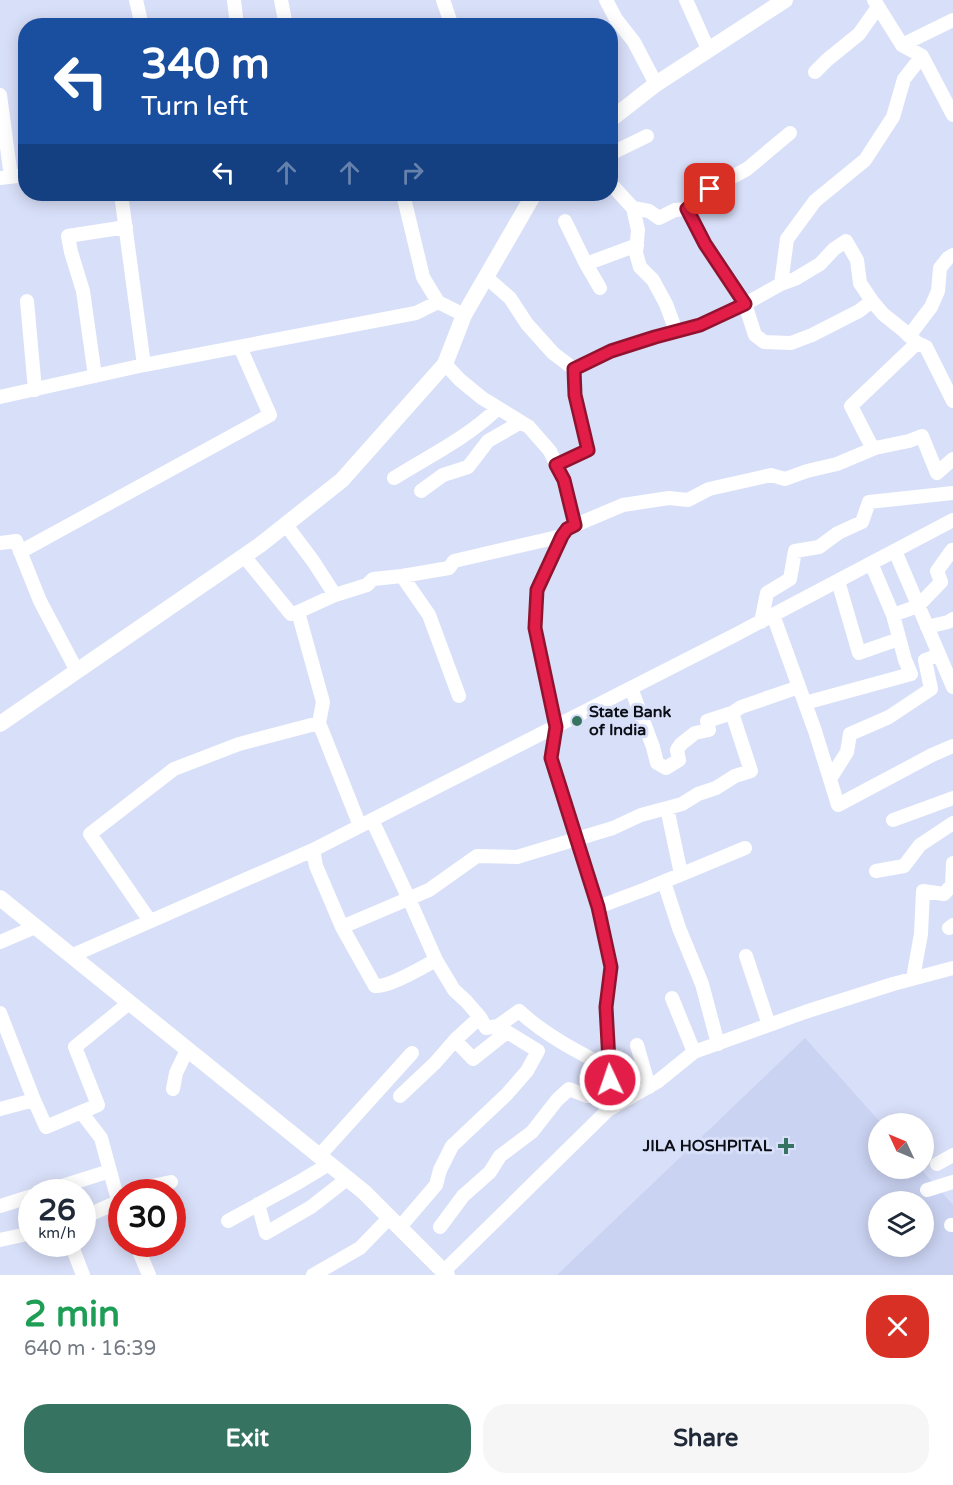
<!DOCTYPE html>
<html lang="en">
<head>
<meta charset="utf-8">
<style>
  :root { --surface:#fff; --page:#f6f6f7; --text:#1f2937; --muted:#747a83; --accent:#367461 }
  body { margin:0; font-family:"Varela Round",sans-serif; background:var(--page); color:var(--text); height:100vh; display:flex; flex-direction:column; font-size:22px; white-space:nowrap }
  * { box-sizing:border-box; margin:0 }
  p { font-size:20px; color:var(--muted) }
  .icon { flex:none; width:33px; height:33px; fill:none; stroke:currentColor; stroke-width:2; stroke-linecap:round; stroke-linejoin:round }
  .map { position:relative; height:1275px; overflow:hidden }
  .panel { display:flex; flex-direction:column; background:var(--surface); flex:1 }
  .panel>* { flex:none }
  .banner { position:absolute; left:18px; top:18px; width:600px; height:183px; border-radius:24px; box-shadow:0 3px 15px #0003; background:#1a4fa0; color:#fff; overflow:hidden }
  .needle { width:39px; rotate:314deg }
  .controls { position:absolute; left:868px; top:1113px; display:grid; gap:12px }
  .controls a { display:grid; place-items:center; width:66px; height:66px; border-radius:50%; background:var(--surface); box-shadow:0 3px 15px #0003; font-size:30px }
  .speed { position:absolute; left:18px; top:1179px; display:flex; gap:12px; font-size:30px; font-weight:700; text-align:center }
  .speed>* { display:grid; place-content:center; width:78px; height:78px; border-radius:50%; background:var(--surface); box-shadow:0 3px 15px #0003; line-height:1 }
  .speed small { font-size:15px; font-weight:400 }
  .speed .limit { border:9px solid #d22; background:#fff; color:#111 }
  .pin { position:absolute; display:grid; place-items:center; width:51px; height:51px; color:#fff; margin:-26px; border-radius:12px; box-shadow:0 3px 9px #0006 }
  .me { position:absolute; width:66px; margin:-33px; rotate:357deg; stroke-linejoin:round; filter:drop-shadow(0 0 4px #0008) }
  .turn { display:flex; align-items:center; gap:21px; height:126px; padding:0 24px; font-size:27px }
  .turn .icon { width:78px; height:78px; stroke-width:2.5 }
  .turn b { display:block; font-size:42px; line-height:51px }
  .lanes { display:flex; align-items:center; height:57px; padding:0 24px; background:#0003; justify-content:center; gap:30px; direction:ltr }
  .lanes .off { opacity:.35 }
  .round { display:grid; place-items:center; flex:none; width:63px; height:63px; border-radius:24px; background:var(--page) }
  .headline { display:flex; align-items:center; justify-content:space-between; height:102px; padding:0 24px }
  h1 { font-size:36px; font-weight:700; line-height:45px; color:#1e9e55 }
  .action { display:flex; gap:12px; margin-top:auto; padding:12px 24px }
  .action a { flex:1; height:69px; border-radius:24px; background:var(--accent); color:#fff; font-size:24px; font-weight:700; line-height:69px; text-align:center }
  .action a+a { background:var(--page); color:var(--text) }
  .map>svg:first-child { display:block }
  .built { fill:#cad3f2; fill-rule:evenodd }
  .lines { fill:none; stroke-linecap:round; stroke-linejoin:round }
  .minor { stroke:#fff; stroke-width:14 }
  .major { stroke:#fff; stroke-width:16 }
  .route-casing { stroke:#92132f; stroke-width:15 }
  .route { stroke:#e11d48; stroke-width:10 }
  .poi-dot { fill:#367461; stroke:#d8dff8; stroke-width:2 }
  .labels { text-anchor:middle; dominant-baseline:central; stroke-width:6; stroke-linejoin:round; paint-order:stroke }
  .poi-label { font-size:16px; font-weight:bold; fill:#0c0e16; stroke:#d8dff8; text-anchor:start }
</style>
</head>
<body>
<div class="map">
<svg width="953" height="1275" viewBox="0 0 953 1275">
  <rect width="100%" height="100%" fill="#d8dff8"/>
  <path class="built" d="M805 1038 881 1123 879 1124V1168L921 1169 953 1205V1275H557ZM879 1202H924V1246H879Z"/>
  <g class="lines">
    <path class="minor" d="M136 0 142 26
      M234 0 237 26
      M281 0 286 26
      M443 0 452 26
      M606 0 616 19 634 42 656 84
      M686 0 708 49
      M874 0 902 45 922 56 953 115
      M902 45 953 20
      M815 72 827 60 859 34 878 7
      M0 95 11 177
      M610 154 647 136
      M0 178 26 175
      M610 183 633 208 638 230 636 253 640 267 653 280 666 304 676 331
      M121 194 144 365
      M403 194 423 277 438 302 464 315
      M687 209 710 189 747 169 790 133
      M565 221 586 264 637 245
      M586 264 600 288
      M486 277 510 298 527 324 553 353 574 369 575 395 588 450 556 465
      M781 284 787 239 815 201 865 160 893 117 904 79 922 56
      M27 301 35 390
      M872 301 883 314 903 330 917 343 926 347 953 401
      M909 336 931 307 938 291 940 268 948 258 953 255
      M445 364 460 380 482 398 529 427 550 451 564 481 575 525
      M574 369 611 351 655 337 700 325 745 304 781 284 795 279 820 264 834 249 846 241 857 260 860 283 872 301 859 311 812 335 791 343 764 342 755 335 745 304 705 244 687 209 675 210 659 218 649 211 633 208
      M95 376 83 291 71 252 68 236 126 227
      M0 397 144 365 416 313 438 302
      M873 449 851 406 917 343
      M394 478C431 455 467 438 498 408
      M421 491 443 475 468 467 488 441 521 422
      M286 525 313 561 335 595 298 612
      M0 543 16 541 40 601 77 671
      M895 551 953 687
      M20 552 270 415 240 347
      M244 556 291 614 298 612 323 702 319 723 360 826
      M871 563 893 615 918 606 941 582 937 571 952 550
      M402 576 429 615 459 696
      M838 581 859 653 899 639
      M335 595 367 585 373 579 402 576 449 568 454 561 562 536
      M773 615 815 731 838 805 932 755 953 746
      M761 622 767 593 790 579 795 551 819 547 838 533 862 522 869 502 953 493
      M927 627 948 622 953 619
      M631 688 653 747 657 763 666 768 679 760 677 750 681 744 695 733 709 730 707 721 732 713 741 707 799 687
      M805 703 911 674 905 660 893 615
      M830 779 847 752 850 734 889 717 931 689 925 660 939 655
      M667 808 681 874
      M893 820 953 798
      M313 850 316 866 342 927 375 986C388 988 423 967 436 960L409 899 372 820
      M876 871 904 866 920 845 953 823
      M664 882 679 928 702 984 718 1044
      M598 907 646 889 745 848
      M150 921 90 834 174 769 239 744 319 723
      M342 927 429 890 477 856 517 857 613 828 641 815 682 804 698 794 716 788 735 776 751 771 732 713
      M949 928 953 925
      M0 942 35 927
      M71 956 313 850 735 635 953 520
      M746 956 769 1025
      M436 960 454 990 466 1001 480 1017 455 1040
      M913 978 921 934 923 891 944 894 952 885 953 863
      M672 998 694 1052
      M0 1013 34 1100
      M637 1045 649 1087
      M173 1089 176 1073 187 1050
      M0 1109 34 1100 46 1127 98 1105 75 1047 129 1003
      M608 1110 657 1082 694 1052 805 1012 893 984 953 968
      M81 1112 101 1138 116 1193 122 1207
      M319 1156 412 1053
      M937 1164 953 1155
      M927 1190 953 1182
      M43 1192 110 1171
      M137 1192 147 1187 171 1182
      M258 1204 266 1233 311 1207 347 1179
      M0 1206 32 1196
      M82 1218 122 1200
      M228 1221 299 1182 329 1164
      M951 1225H953
      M400 1227 436 1185 440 1170 452 1146 507 1094 527 1071 538 1051 507 1032 473 1059 455 1040 435 1063 400 1096
      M440 1227 463 1196 490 1172 500 1156 532 1132 557 1100 569 1089 587 1096 591 1081 609 1068C578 1052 545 1035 519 1011L498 1026 486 1028 480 1017
      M0 1240 32 1233
      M71 1244 83 1275
      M136 1244 149 1275
      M444 1271 608 1110 611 1092 606 1007 611 967 598 907 551 758 556 727 535 628 537 590 558 543 566 529 623 505 669 498 688 500 709 489 771 475 785 479 807 471 837 464 875 448 909 441 922 436 937 473 953 459
      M313 1275 360 1248 390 1217"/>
    <path class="major" d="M610 120 656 84 785 0
      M0 724 260 545 342 480 445 364 464 315 534 194
      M0 898 364 1192 447 1275"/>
  </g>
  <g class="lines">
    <defs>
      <path id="route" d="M610 1080 606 1007 611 967 598 907 551 758 556 727 535 628 537 590 562 536 567 529 575 525 564 480 556 465 588 450 575 395 574 369 611 351 655 337 700 325 745 304 705 244 687 209 710 189"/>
    </defs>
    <use href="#route" class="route-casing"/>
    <use href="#route" class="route"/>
  </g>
  <g class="poi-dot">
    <circle cx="577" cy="721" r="6"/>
    <path d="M783 1137h6v6h6v6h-6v6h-6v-6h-6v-6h6z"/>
  </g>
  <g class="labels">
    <g class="poi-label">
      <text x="589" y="712">State Bank<tspan x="589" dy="18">of India</tspan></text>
      <text x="772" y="1146" text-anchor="end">JILA HOSHPITAL</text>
    </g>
  </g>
</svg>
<div class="controls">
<a><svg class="needle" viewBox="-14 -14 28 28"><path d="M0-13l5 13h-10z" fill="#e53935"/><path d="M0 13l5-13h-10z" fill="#747a83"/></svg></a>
<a><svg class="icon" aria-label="layers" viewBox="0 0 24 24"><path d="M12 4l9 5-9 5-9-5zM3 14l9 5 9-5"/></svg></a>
</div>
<div class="speed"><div>26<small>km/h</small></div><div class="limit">30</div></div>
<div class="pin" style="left:710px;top:189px;background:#d93025"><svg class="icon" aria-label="arrive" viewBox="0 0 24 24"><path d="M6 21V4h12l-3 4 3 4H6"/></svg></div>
<svg class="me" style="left:610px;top:1080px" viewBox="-20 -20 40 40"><circle r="17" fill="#e11d48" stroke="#fff" stroke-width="3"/><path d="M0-11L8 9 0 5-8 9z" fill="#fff"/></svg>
<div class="banner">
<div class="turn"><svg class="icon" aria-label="left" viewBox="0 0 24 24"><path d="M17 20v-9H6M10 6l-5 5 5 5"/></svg><div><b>340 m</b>Turn left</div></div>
<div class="lanes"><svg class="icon" aria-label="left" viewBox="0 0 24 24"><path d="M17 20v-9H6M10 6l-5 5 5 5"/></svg><svg class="icon off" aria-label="ahead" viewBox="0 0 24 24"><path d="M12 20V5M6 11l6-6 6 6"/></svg><svg class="icon off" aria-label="ahead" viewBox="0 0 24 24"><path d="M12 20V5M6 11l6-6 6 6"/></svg><svg class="icon off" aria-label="right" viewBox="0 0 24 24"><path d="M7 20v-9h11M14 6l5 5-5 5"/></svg></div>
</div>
</div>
<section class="panel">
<div class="headline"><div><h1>2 min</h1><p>640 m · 16:39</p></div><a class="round" style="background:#d93025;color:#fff"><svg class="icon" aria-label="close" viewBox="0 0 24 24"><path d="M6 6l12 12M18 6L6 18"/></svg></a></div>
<div class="action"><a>Exit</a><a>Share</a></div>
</section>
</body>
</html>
